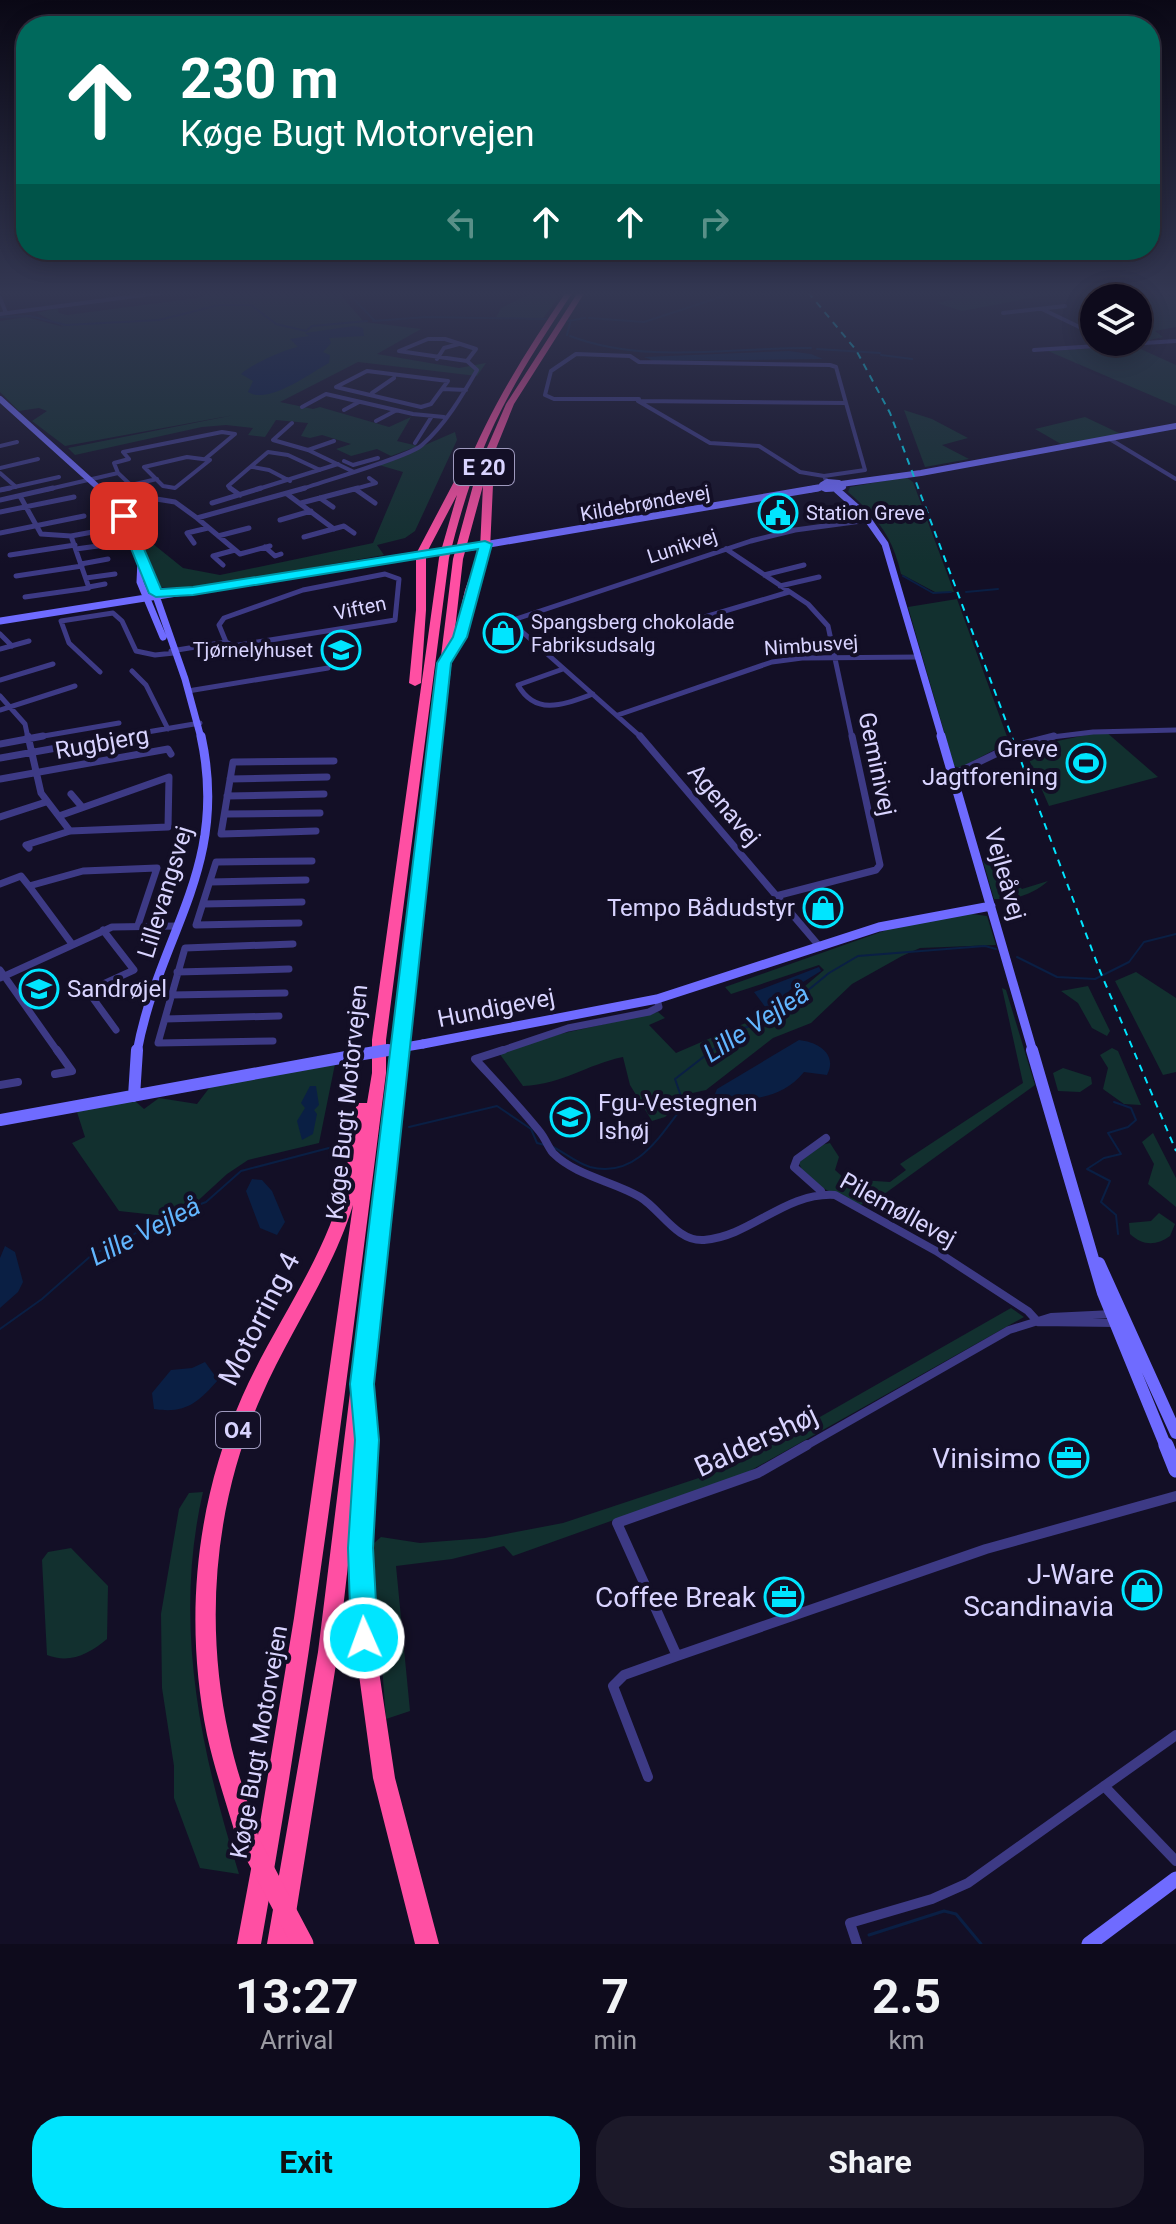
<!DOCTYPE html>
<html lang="en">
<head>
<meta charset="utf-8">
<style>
  :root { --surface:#0e0b1c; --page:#1c1929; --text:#f1f3f6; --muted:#9b9ba3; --line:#2e2b3b; --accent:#00e5ff }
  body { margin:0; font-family:Roboto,sans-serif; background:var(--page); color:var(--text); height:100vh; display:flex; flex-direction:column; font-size:30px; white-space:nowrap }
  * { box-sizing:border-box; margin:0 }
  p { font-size:26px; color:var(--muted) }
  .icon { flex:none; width:44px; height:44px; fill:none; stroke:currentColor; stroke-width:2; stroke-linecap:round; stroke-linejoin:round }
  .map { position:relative; height:1944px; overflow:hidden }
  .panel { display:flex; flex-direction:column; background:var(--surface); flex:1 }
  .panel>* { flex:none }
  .guide { position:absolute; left:16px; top:16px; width:1144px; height:244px; border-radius:32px; box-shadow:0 4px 20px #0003,0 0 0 2px var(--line); background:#00695c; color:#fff; overflow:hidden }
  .buttons { position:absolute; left:1080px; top:284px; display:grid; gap:16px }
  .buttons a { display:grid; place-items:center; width:72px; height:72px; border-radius:50%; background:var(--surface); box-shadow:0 4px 20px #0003,0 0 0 2px var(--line); font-size:40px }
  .pin { position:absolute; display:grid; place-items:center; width:68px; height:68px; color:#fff; margin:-34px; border-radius:16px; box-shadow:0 4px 12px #0006 }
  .me { position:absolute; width:88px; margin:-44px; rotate:358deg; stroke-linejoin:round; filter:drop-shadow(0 0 6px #0008) }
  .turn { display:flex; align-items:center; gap:28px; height:168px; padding:0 32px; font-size:36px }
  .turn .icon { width:104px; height:104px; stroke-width:2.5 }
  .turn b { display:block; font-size:56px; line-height:68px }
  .lanes { display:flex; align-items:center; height:76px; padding:0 32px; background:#0003; justify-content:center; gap:40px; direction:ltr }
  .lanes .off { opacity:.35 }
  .eta { display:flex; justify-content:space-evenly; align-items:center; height:136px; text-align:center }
  .eta b { font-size:48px; font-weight:700; line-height:56px }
  .action { display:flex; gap:16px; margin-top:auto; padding:16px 32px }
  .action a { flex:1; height:92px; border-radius:32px; background:var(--accent); color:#111; font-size:32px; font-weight:700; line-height:92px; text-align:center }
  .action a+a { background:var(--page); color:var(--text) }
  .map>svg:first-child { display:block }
  .green { fill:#12302f }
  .water { fill:#0a1f44 }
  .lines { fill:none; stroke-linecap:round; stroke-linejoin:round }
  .stream-far1 { stroke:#0a1f44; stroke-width:2 }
  .stream { stroke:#0a1f44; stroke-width:3 }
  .street-far4 { stroke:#3d3a85; stroke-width:4 }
  .street-far3 { stroke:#3d3a85; stroke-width:5 }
  .street-far2 { stroke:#3d3a85; stroke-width:7 }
  .street-far1 { stroke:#3d3a85; stroke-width:8 }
  .street { stroke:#3d3a85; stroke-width:10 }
  .secondary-far4 { stroke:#6f6bff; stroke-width:6 }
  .secondary-far3 { stroke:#6f6bff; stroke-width:7 }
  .secondary-far2 { stroke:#6f6bff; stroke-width:9 }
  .secondary-far1 { stroke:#6f6bff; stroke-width:12 }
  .secondary { stroke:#6f6bff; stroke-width:15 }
  .highway { fill:#ff4fa3; fill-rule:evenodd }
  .rail { stroke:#00e5ff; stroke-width:2; stroke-dasharray:7 6; stroke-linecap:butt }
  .secondary-bridge-far2 { stroke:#6f6bff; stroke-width:7 }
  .secondary-bridge-far1 { stroke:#6f6bff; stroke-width:9 }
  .secondary-bridge { stroke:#6f6bff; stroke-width:12 }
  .highway-bridge { stroke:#ff4fa3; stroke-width:21 }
  .route { fill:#00e5ff; stroke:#0095a6; stroke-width:2 }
  .labels { text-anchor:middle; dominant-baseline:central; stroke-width:8; stroke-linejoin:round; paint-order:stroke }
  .far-street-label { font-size:20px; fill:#d9d4ff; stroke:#130f26 }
  .far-poi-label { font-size:20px; fill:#d9d4ff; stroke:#130f26; text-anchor:start }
  .shield { fill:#130f26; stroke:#9e99be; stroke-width:2 }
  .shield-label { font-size:22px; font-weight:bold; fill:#d9d4ff }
  .street-label { font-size:24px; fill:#d9d4ff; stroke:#130f26 }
  .poi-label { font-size:24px; fill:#d9d4ff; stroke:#130f26; text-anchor:end }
  .water-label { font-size:26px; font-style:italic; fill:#62b6ff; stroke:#130f26 }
  .near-street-label { font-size:28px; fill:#d9d4ff; stroke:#130f26 }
  .near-poi-label { font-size:28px; fill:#d9d4ff; stroke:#130f26; text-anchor:end }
</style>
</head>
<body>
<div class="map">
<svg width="1176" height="1944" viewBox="0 0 1176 1944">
  <rect width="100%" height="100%" fill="#130f26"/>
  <path class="green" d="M214 292H338L364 322 421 329 377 354 459 368 486 363 477 376 358 362 280 402 313 409 320 407 389 427 411 417 397 441 418 446 391 456 377 449 351 456 336 449 351 444 322 435 310 438 301 436 308 423 276 420 265 437 248 435 253 428 226 425 202 427 75 455 68 448 234 415 65 446 32 421 47 411 39 408 19 411 0 392V321L26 317 64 327 37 313 57 308 59 313 67 315 197 298Z
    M534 292H562L542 320 496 318 501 308Z
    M912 292H1063L962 311 937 303 954 299C940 291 927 298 912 292Z
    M1152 295 1176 297V327L1155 331 1163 337 1149 340 1151 342 1119 343 1115 342H1138L1136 298Z
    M1134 346 1176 365V406L1048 351Z
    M904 410 932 419 968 438 942 445 969 459 925 467Z
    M1085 417 1121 434 1061 444 1035 429Z
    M455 432 457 440 415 531 405 538 377 545 384 555 201 587H161L137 531 183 568 220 575 373 543 403 472 379 465Z
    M906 477 913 482 954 592H935L901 574C893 537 876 516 848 492L850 487Z
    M957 599 1009 742 960 768 954 766 908 607Z
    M1105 731 1158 777 1049 806 1024 748Z
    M983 861H994L1022 889 1048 881C1032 895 1015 900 994 899Z
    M965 913 987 916 996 945 920 948 902 956 852 984 811 1023 773 1038 706 1090 688 1094 665 1117 652 1121 630 1085 623 1057C585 1065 564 1084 523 1086L499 1053 560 1034 658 1012 665 1018 649 1025 676 1053 778 1009 824 970 819 965 731 994 725 987 895 927Z
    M1136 972 1176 998V1072L1163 1075 1115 981Z
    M1088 986 1110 1031 1107 1036 1092 1028 1078 1003 1061 991Z
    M1002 988 1006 990 1035 1085 876 1200 860 1205C841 1196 804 1185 799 1162L821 1145 830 1143 839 1157 835 1170 845 1179 890 1182 906 1170 900 1164 1023 1083Z
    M1112 1048 1118 1051 1141 1105 1124 1104 1103 1089 1108 1068 1100 1055Z
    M335 1064 319 1143 248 1160 227 1174 191 1207 165 1216 119 1211 72 1143 85 1137 76 1109 135 1101 144 1109 159 1098 197 1104 210 1087Z
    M1063 1068 1091 1077 1092 1084 1080 1092 1058 1091 1053 1073Z
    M1153 1133 1176 1178V1207L1148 1184 1154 1164 1142 1142Z
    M1159 1213 1175 1224 1170 1236C1156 1246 1143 1246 1130 1234L1129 1223 1151 1221Z
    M1011 1308 1024 1317 748 1472 513 1556 504 1546 452 1559 396 1566 410 1711 386 1719 373 1544 381 1537 420 1543 485 1538 563 1523 732 1467Z
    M203 1492C173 1622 200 1749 239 1874L200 1868 174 1798V1766L162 1688 161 1614 179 1509 189 1493Z
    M71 1548 108 1586 107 1639C89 1654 70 1664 47 1655L42 1560 48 1552Z"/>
  <path class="water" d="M354 326 363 328 364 336 329 338 331 343 323 352 330 355 329 363C310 373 269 405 248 392L253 381 241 374C252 364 288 348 298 347L290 339 309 336 305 333Z
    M789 351 811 354 823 359 654 361 644 357Z
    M819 967 821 971 790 990 772 1009 766 1008 754 992Z
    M799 1040C818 1042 838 1054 827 1075L804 1072C781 1100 751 1099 718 1102L713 1099 717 1089Z
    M310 1086H316L319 1105 314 1110 317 1114 313 1134 302 1140 297 1121 305 1108 301 1103Z
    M252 1179 262 1180 272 1191 285 1222 277 1235 260 1228 246 1191Z
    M5 1246 15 1252 23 1282 18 1292 0 1308V1258Z
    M205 1362 218 1380C198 1403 185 1414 154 1409L152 1393 171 1370 192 1368Z"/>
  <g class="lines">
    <path class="stream-far1" d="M347 292 374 320
      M0 317 30 316 66 325 159 320 219 305H251L276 324 306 331 312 326 367 321
      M589 318 644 322 736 292
      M373 321 426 317 546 319
      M568 321 585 318
      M567 335 570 323
      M570 336C646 365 732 347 811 348
      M817 349 880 353
      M881 355 912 359
      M903 576 933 593 951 592
      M966 592 998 589
      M1017 957 1057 977 1095 979 1129 962 1144 942 1176 934
      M1114 1102 1131 1108 1136 1120 1128 1127 1108 1133 1121 1154 1104 1158 1087 1169 1110 1181 1101 1202 1116 1215 1118 1234
      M409 1127 497 1106 531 1129 537 1143 545 1145
      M551 1146C564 1152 576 1163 590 1167 636 1179 660 1136 684 1105L675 1079 737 1031 779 1014 829 973 858 956 985 946 996 949
      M0 1329 42 1299 93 1254 124 1241 149 1224 206 1202 241 1171 348 1143"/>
    <path class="stream" d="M869 1935 944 1911 956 1914 981 1944"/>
    <path class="street-far4" d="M0 298 6 313
      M1044 310 1094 334
      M1003 313 1065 306
      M0 314 166 292
      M428 339H445L476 349 467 361 399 351Z
      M1034 350 1176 341
      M437 359 444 348 459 344
      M367 371 448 381 431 404 421 407 336 387Z
      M443 389 466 390
      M372 393 394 378
      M639 399H554L545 395 551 371 576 354 630 356 639 362 830 365 836 367 846 403
      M638 401 846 403 865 470 824 476 800 472 759 446 710 443Z
      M302 407 326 394 413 414 444 417
      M344 410 359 402
      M376 421 395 411
      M292 423 273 440 308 450 354 472
      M1108 438 1176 479
      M415 443 432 416
      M0 446 17 442
      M308 450 334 441
      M187 457 210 460 175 488 163 486 144 467Z
      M344 461 353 465 378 458
      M253 467 269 470 290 481
      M0 468 38 459
      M0 473 16 487
      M118 473 114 463 129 459 123 452 222 432 235 434 205 459
      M824 476 827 482
      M131 485 157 479
      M1 490 59 477
      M45 490 118 473 136 490
      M233 490 228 486 268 452 288 455 320 470
      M255 490 338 464
      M299 490C321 482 411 456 422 445 445 425 462 396 477 370L467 361
      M351 490 376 483 369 478"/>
    <path class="street-far3" d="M134 488 144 497 175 502 197 518 305 488
      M230 488 240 495
      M355 489 375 503
      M0 490 10 488
      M287 494 334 529
      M20 496 41 534 71 536 89 588 25 597
      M320 498 333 507
      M0 500 53 488
      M212 503 261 488
      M301 503 358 488
      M0 512 74 497
      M197 518 240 554 270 546
      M280 520 311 511
      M0 533 84 516
      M71 536 98 531
      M218 536 249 528
      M304 537 344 526 354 533
      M194 543 187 533 208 528
      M265 547 275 556 281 554
      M76 549 105 545
      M726 549 808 604 828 626 852 738
      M10 555 75 545
      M81 564 108 559
      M223 565 213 556 235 550
      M385 574 399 579 395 620 233 646 226 642 219 625 224 618 303 590Z
      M764 575 804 565
      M16 576 82 566
      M86 578 115 574
      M780 586 819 577
      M89 587 105 584
      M681 624 789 592
      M0 634 12 646
      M0 649 29 641
      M171 651 226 642
      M563 669 518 685C536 717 565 704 593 694
      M132 671 146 685 168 729
      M100 672 69 643 61 621 113 613 122 621 136 651 155 655 174 653
      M0 680 53 664
      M188 691 328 668
      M0 696 25 724 28 738
      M0 710 75 686
      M618 715 772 662 802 658 919 657
      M32 738 119 723
      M112 738 200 723
      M642 738 510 621 751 541 795 530 869 520
      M1044 738 1093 732 1176 730"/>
    <path class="street-far2" d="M28 736 41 793 70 831
      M640 736 820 947
      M0 744 43 736
      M0 758 124 736
      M954 774 1010 747 1054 736
      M0 779 168 749 171 754
      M230 779 327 777
      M71 794 82 807
      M227 796 324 794
      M225 814 320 813
      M0 817 46 802
      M316 831 221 834 233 762 334 761
      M29 848 26 845 70 831 168 827 169 777 59 816
      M210 882 306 880
      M0 884 21 876 29 886
      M776 896 876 870 880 865 852 736
      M203 904 302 902
      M299 923 196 925 216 862 312 861
      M72 944 29 886 83 871 157 868 138 925
      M0 970 58 1052
      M177 972 289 969
      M0 978 112 927 177 926
      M84 986 116 1030
      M88 991 134 970 103 930
      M171 995 285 993
      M165 1019 279 1016
      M273 1041 158 1043 185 948 293 944
      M497 1052 568 1028 649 1012 659 1007 657 999"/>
    <path class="street-far1" d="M503 1050 475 1059C497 1083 520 1107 540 1132 545 1138 548 1147 553 1153 576 1176 613 1181 640 1197 661 1210 677 1242 704 1240 752 1236 784 1192 835 1195L936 1251 1028 1311 1038 1322
      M55 1074 72 1071 57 1050
      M0 1085 18 1082
      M821 1191 794 1167 797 1159 826 1138
      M1038 1322 1116 1323
      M804 1447 1009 1330 1051 1317 1113 1314"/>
    <path class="street" d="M807 1445 758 1473 617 1523 677 1656 986 1549 1176 1496
      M648 1777 613 1686 624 1675 677 1656
      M1104 1786 1176 1861
      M857 1944 850 1923 932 1899 968 1883 1176 1735"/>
    <path class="secondary-far4" d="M0 399 101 490
      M827 482 839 483 843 487 826 489 822 485Z
      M841 484 921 473 1176 426
      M807 490 823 487"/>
    <path class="secondary-far3" d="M99 488 133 530 185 679 201 738
      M825 488H836
      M837 490 864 514 885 544 942 738
      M472 547 818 488
      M141 560 140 582 163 637
      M0 621 436 552"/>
    <path class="secondary-far2" d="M941 736 1033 1052
      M423 1044 657 999 879 927 991 906
      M137 1052C159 933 230 868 201 736"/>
    <path class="secondary-far1" d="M1032 1050 1103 1293 1166 1447
      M134 1096 137 1050
      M0 1120 357 1055
      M1099 1263 1176 1433"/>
    <path class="secondary" d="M1166 1445 1176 1470
      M1089 1944 1176 1879"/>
    <path class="highway" d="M566 292H573C539 343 505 395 482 452 468 487 458 522 449 558L386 1040V1073C349 1364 313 1655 261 1944H237L255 1848 248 1851 240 1848 237 1840C227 1805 215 1771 207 1735 184 1621 195 1504 242 1397 268 1338 306 1285 330 1225 345 1187 351 1147 356 1107L359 1103H367L372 1073V1040L439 558 457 495 426 554V610L421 683 415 686 409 683 416 610V554L456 478 463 476C489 410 526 351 566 292ZM353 1205 294 1618 258 1835C248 1802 236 1770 229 1736 204 1623 214 1504 261 1397 289 1332 332 1273 353 1205Z
      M578 292H585L514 404 495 451 502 453 493 485 490 549 475 590 465 637 452 659 367 1401 373 1408 376 1440 370 1548 374 1638 395 1778 439 1944H415L373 1778 354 1638 350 1548 338 1652 291 1944H267L318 1652 453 559 477 471 506 404ZM492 458 483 485 480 549 465 590 454 638 463 559 487 471Z"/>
    <path class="rail" d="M808 292 856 350 890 413 1100 971 1176 1151"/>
    <path class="secondary-bridge-far2" d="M436 552 472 547"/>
    <path class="secondary-bridge-far1" d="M376 1052 423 1044"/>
    <path class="secondary-bridge" d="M357 1055 388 1050"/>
    <path class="highway-bridge" d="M248 1840 303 1944"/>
  </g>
  <linearGradient id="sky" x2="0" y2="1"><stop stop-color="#0a0815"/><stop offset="0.52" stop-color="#333752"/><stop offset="1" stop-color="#333752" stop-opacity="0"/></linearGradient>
  <rect width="1176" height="564" fill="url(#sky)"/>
  <path class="route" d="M124 513 130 516 161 589 193 587 485 541 492 544 467 637 451 663 374 1384 379 1440 373 1548 378 1638 374 1646 364 1650 355 1646 351 1638 348 1548 355 1440 350 1384 437 663 453 637 478 549 193 595 156 597 149 593 118 516Z"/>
  <defs>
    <symbol id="civic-ring" viewBox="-11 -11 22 22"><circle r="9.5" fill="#130f26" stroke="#00e5ff" stroke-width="1.5"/><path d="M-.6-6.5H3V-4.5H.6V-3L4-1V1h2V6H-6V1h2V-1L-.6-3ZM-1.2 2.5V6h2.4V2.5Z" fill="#00e5ff"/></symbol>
    <symbol id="shop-ring" viewBox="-11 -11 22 22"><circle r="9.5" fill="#130f26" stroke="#00e5ff" stroke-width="1.5"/><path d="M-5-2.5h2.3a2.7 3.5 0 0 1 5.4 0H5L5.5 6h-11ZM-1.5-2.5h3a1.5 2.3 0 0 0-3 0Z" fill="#00e5ff"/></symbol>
    <symbol id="school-ring" viewBox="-11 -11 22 22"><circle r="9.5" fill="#130f26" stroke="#00e5ff" stroke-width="1.5"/><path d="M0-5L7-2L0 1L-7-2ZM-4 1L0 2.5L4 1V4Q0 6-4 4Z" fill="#00e5ff"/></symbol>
    <symbol id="stadium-ring" viewBox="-11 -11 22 22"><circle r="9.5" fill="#130f26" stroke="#00e5ff" stroke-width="1.5"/><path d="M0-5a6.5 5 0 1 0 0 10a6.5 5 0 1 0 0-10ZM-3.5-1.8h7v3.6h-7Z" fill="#00e5ff"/></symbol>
    <symbol id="office-ring" viewBox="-11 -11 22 22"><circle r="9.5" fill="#130f26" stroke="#00e5ff" stroke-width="1.5"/><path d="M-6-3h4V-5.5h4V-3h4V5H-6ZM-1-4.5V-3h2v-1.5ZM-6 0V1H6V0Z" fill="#00e5ff"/></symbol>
  </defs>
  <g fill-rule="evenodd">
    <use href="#civic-ring" x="756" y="491" width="44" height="44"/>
    <use href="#shop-ring" x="481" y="611" width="44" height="44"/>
    <use href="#school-ring" x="319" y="628" width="44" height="44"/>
    <use href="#stadium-ring" x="1064" y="741" width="44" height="44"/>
    <use href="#shop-ring" x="801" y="886" width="44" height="44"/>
    <use href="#school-ring" x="17" y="967" width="44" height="44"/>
    <use href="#school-ring" x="548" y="1095" width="44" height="44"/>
    <use href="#office-ring" x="1047" y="1436" width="44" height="44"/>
    <use href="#shop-ring" x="1120" y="1568" width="44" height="44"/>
    <use href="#office-ring" x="762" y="1575" width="44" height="44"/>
  </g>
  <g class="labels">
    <g class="far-street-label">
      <text transform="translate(645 503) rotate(-10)">Kildebrøndevej</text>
      <text transform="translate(682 546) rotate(-18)">Lunikvej</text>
      <text transform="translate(360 608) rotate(-12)">Viften</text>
      <text transform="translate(811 645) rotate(-4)">Nimbusvej</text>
    </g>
    <g class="far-poi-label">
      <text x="806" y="513">Station Greve</text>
      <text x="531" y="622">Spangsberg chokolade<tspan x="531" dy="23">Fabriksudsalg</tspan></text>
      <text x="313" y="650" text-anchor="end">Tjørnelyhuset</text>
    </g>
    <g class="shield">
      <rect x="454" y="449" width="60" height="36" rx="6"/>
      <rect x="216" y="1412" width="44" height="36" rx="6"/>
    </g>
    <g class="shield-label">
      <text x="484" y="467">E 20</text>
      <text x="238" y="1430">O4</text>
    </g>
    <g class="street-label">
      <text transform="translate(102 743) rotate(-10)">Rugbjerg</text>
      <text transform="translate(877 764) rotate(78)">Geminivej</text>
      <text transform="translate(724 805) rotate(50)">Agenavej</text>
      <text transform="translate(1005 874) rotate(74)">Vejleåvej</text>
      <text transform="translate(165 892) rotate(-73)">Lillevangsvej</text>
      <text transform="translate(496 1008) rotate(-11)">Hundigevej</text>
      <text transform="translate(347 1102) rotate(-84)">Køge Bugt Motorvejen</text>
      <text transform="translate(898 1210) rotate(29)">Pilemøllevej</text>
      <text transform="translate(259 1742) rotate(-80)">Køge Bugt Motorvejen</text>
    </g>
    <g class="poi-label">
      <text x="1058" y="749">Greve<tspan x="1058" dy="28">Jagtforening</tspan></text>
      <text x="795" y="908">Tempo Bådudstyr</text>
      <text x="67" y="989" text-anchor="start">Sandrøjel</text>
      <text x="598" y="1103" text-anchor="start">Fgu-Vestegnen<tspan x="598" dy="28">Ishøj</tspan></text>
    </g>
    <g class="water-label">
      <text transform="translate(756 1023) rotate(-33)">Lille Vejleå</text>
      <text transform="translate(145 1231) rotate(-27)">Lille Vejleå</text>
    </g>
    <g class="near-street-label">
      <text transform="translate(259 1319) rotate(-63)">Motorring 4</text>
      <text transform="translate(756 1441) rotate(-25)">Baldershøj</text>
    </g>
    <g class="near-poi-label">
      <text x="1041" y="1458">Vinisimo</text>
      <text x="1114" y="1574">J-Ware<tspan x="1114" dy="32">Scandinavia</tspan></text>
      <text x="756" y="1597">Coffee Break</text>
    </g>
  </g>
</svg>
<div class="buttons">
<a><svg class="icon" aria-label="layers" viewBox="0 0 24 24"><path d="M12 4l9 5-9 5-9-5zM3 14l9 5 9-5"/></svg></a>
</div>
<div class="pin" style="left:124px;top:516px;background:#d93025"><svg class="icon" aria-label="arrive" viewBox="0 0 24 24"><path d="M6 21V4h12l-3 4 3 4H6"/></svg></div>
<svg class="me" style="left:364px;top:1638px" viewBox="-20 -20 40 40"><circle r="17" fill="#00e5ff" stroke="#fff" stroke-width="3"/><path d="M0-11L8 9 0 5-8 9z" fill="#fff"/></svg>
<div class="guide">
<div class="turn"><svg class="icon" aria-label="ahead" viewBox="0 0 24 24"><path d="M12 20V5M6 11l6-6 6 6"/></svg><div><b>230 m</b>Køge Bugt Motorvejen</div></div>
<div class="lanes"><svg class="icon off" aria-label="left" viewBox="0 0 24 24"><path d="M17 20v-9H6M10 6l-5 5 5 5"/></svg><svg class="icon" aria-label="ahead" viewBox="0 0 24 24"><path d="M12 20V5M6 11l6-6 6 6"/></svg><svg class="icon" aria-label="ahead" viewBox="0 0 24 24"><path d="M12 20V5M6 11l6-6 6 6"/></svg><svg class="icon off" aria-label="right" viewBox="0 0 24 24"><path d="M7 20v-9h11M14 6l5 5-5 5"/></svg></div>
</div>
</div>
<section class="panel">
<div class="eta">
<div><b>13:27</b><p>Arrival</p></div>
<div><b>7</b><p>min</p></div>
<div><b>2.5</b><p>km</p></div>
</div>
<div class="action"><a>Exit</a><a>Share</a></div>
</section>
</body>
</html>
